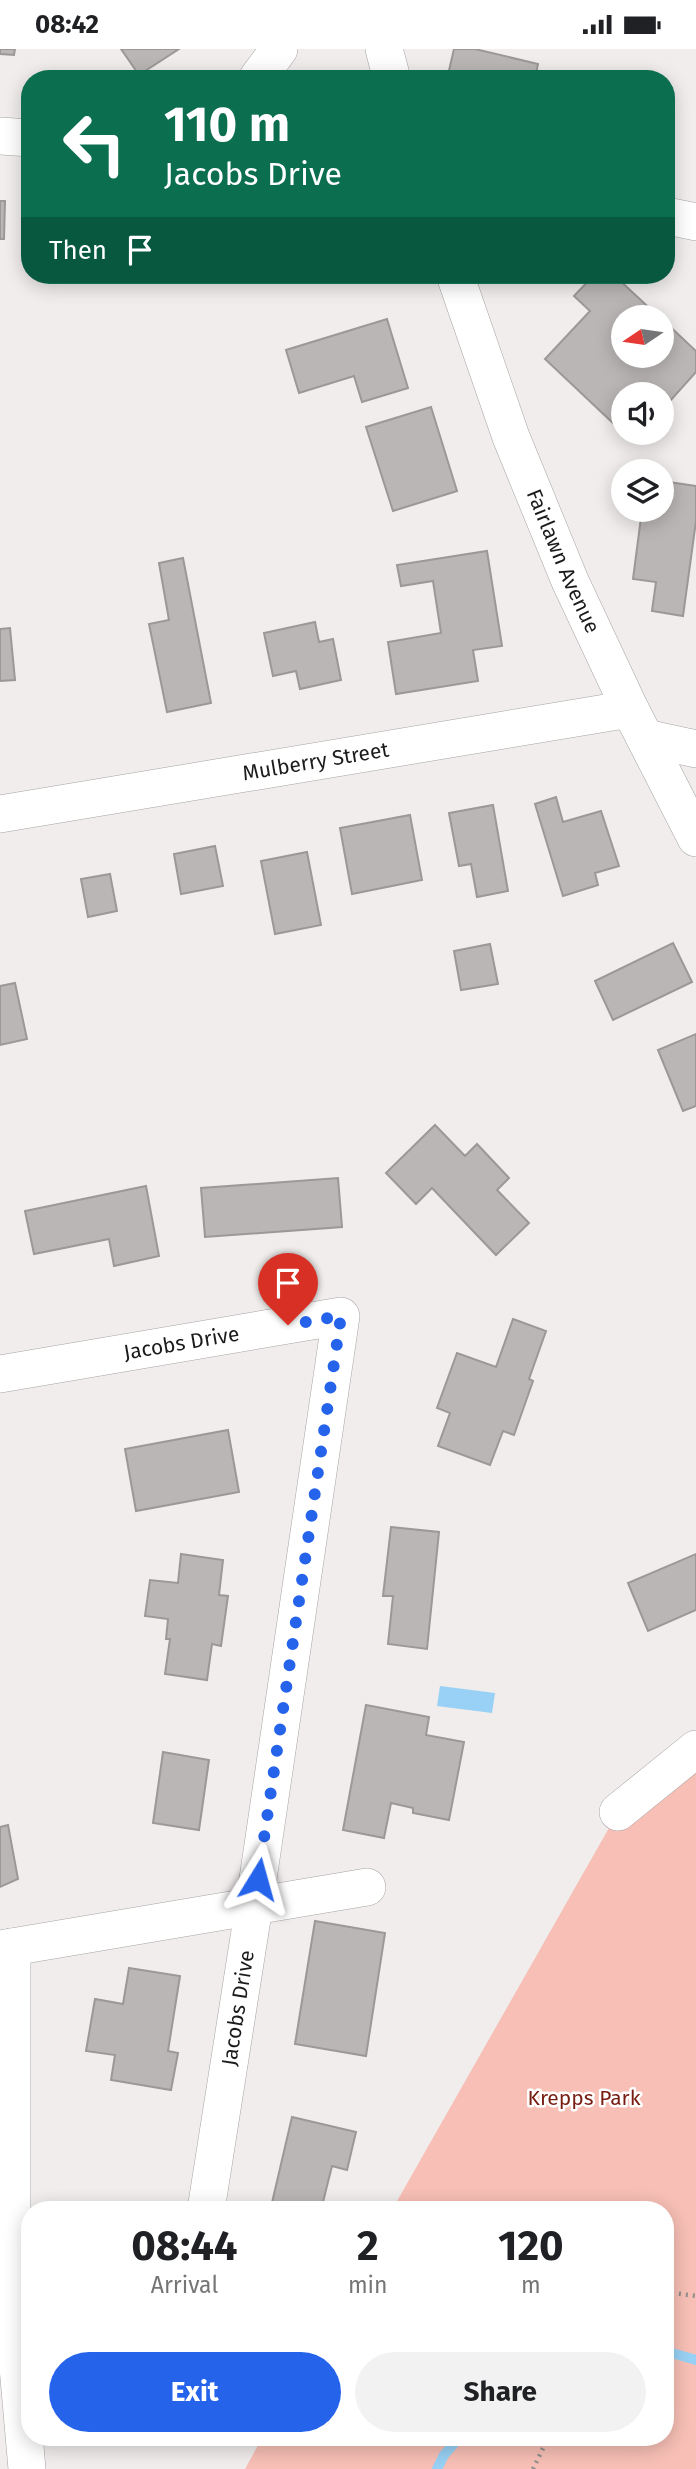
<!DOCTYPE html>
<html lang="en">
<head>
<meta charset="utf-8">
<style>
  :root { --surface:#fff; --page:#f2f2f2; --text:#202124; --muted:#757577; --accent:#2563eb }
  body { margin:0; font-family:"Fira Sans",sans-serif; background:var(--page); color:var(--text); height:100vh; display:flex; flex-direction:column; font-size:26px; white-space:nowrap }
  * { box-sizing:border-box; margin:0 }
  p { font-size:23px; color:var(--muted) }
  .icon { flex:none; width:38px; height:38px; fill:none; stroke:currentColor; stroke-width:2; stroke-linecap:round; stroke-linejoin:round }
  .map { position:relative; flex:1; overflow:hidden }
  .drawer { position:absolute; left:21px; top:2152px; width:653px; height:245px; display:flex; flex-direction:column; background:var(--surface); border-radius:28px; box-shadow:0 4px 18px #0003 }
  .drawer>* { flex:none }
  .guide { position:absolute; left:21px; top:21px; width:654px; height:214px; border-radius:28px; box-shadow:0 4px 18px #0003; background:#0b6e4f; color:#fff; overflow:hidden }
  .needle { width:46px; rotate:257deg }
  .controls { position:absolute; left:611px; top:256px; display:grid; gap:14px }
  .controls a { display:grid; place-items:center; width:63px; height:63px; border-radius:50%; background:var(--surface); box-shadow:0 4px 18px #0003; font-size:35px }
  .pin { position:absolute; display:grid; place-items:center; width:60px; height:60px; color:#fff; margin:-72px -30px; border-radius:50% 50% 50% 0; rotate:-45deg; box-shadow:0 0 7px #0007 }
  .pin .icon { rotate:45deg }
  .me { position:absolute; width:77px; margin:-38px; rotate:8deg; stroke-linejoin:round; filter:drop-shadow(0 0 5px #0008) }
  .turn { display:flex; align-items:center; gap:24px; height:147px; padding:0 28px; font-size:32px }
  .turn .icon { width:91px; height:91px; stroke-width:2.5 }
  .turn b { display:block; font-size:49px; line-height:60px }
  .then { display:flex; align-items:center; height:66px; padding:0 28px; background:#0003; gap:14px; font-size:26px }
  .eta { display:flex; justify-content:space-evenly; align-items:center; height:119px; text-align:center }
  .eta b { font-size:42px; font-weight:700; line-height:49px }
  .action { display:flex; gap:14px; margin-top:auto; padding:14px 28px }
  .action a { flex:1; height:80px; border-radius:42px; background:var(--accent); color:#fff; font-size:28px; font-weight:700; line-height:80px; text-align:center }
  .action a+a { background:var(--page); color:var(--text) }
  .status { display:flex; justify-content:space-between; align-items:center; height:49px; padding:0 35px; background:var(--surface); direction:ltr }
  .status svg { height:19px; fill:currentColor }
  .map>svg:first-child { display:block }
  .green { fill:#f7bfb5 }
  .water { fill:#98d1f5 }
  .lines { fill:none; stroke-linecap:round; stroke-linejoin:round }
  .stream { stroke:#98d1f5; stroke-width:10 }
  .building { fill:#bab6b5; stroke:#9b9897; stroke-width:2 }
  .minor-casing { stroke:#a7a3a3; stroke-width:38 }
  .path { stroke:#908e8d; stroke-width:4.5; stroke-dasharray:2 5; stroke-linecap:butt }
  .minor { stroke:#fff; stroke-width:37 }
  .route { stroke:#2563eb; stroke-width:12; stroke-dasharray:0 21.6 }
  .labels { text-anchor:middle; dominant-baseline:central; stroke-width:5; stroke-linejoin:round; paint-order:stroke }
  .street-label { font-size:21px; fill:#1c1b1b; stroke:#fff }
  .park-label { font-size:21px; fill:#781d12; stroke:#fff }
</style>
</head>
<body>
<div class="status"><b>08:42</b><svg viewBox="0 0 49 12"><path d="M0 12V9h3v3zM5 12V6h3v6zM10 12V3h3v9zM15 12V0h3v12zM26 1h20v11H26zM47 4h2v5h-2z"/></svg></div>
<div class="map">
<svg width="696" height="2420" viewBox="0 0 696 2420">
  <rect width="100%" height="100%" fill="#f0edec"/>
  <path class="green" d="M696 1700V2420H245L262 2389H665V2161H392L618 1763Z"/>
  <path class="water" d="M440 1637 495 1644 492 1664 437 1657Z"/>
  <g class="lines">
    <path class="stream" d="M665 2302 696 2311
      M437 2420 444 2406 459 2389"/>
  </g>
  <path class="building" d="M0 0H15L14 6 0 5Z
    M121 0H179L139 26Z
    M454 0H475L538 15 535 30H447Z
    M0 152H5L4 190H0Z
    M242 226H293V233L242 231Z
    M594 226H614L659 268H623V306H662V270L696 302V323L662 361V345H623V383H641L632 392 545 310 590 262 574 247Z
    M387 270 408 339 362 353 354 327 299 344 286 301Z
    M431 358 457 442 393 462 366 378Z
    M662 432 696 437V472L683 567 652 562 656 533 633 530 642 461 638 460H662Z
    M487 502 502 597 473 601 478 632 396 645 388 593 441 584 433 532 401 537 397 516Z
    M183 509 211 654 167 663 149 575 169 571 159 514Z
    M315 573 319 593 333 590 341 631 300 640 296 622 273 627 264 584Z
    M10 579 15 631 0 632V580Z
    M556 748 563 773 601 762 619 817 595 824 598 836 563 847 535 755Z
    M493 756 508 842 477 848 471 815 459 817 449 764Z
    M410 766 422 831 352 845 340 779Z
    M215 797 223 837 181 845 174 805Z
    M307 803 321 876 275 885 261 812Z
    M110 825 117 862 88 868 81 830Z
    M673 894 692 933 613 971 595 932Z
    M490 895 498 935 461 941 454 902Z
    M15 934 27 990 0 996V937Z
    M696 985V1057L683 1062 658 1001Z
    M435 1076 465 1107 477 1095 509 1129 497 1141 529 1174 496 1206 432 1139 416 1155 386 1124Z
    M338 1129 342 1178 205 1188 201 1139Z
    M146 1137 159 1207 114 1217 109 1190 34 1205 25 1162Z
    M513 1270 546 1282 529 1330 533 1332 514 1386 503 1382 490 1416 438 1397 450 1364 437 1359 457 1304 496 1318Z
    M228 1381 239 1443 136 1462 125 1400Z
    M391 1478 439 1483 427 1600 388 1595 393 1547H383Z
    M181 1505 223 1511 219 1546 228 1547 221 1597 212 1595 207 1631 165 1625 170 1590H166L168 1570 145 1567 150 1531 178 1534Z
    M696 1505V1561L648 1582 628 1534Z
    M366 1656 429 1668 426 1686 464 1693 449 1771 413 1764V1759L391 1754 384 1789 343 1781Z
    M163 1703 209 1711 199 1781 153 1774Z
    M8 1776 18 1830 0 1838V1778Z
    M315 1872 385 1884 366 2007 295 1995Z
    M129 1919 180 1927 168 2002 178 2004 171 2041 111 2031 115 2006 86 2002 95 1950 123 1955Z
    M292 2068 356 2083 347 2121 332 2117 321 2161H286L271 2158Z"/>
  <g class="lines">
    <defs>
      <g id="minor">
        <path d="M384 0 392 30"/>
        <path d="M257 30 279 0"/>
        <path d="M0 87 30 89"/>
        <path d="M667 167 696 173"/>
        <path id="s1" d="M455 226 511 388 570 532 630 660 696 789"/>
        <path d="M646 689 696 700"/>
        <path id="s2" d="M0 765 630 660"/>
        <path id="s3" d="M0 1325 341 1267 254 1857 206 2161"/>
        <path d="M618 1763 696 1700"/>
        <path d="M12 1898V2250L27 2420"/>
        <path d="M0 1900 367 1838"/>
      </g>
    </defs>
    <use href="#minor" class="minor-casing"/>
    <path class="path" d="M665 2243 696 2247
      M533 2420 548 2389"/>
    <use href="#minor" class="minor"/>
  </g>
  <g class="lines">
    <path class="route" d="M258 1830 341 1267 288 1276"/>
  </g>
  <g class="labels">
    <g class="street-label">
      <text stroke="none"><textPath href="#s1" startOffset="306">Fairlawn Avenue</textPath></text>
      <text stroke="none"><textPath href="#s2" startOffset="320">Mulberry Street</textPath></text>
      <text stroke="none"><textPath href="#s3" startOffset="184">Jacobs Drive</textPath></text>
      <text transform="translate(238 1959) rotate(-81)">Jacobs Drive</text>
    </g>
    <g class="park-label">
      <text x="584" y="2049">Krepps Park</text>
    </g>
  </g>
</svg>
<div class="controls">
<a><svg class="needle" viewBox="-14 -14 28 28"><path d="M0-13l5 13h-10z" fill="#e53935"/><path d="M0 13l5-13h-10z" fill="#757577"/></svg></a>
<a><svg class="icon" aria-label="sound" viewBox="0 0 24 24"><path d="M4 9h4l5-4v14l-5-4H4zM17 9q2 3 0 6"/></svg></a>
<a><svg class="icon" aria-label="layers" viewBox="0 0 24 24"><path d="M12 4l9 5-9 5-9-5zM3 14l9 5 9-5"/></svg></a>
</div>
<div class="pin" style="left:288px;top:1276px;background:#d93025"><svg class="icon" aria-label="arrive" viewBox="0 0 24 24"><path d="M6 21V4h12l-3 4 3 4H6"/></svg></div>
<svg class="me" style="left:258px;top:1830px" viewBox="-20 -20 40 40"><path d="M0-17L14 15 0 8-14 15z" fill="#2563eb" stroke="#fff" stroke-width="4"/></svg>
<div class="guide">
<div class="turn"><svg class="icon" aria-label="left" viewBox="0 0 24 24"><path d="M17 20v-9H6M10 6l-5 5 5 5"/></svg><div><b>110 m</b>Jacobs Drive</div></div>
<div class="then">Then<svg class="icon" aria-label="arrive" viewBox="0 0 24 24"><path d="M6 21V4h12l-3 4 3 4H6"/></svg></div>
</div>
<section class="drawer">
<div class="eta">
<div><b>08:44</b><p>Arrival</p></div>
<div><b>2</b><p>min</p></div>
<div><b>120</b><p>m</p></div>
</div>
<div class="action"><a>Exit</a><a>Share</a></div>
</section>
</div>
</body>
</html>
